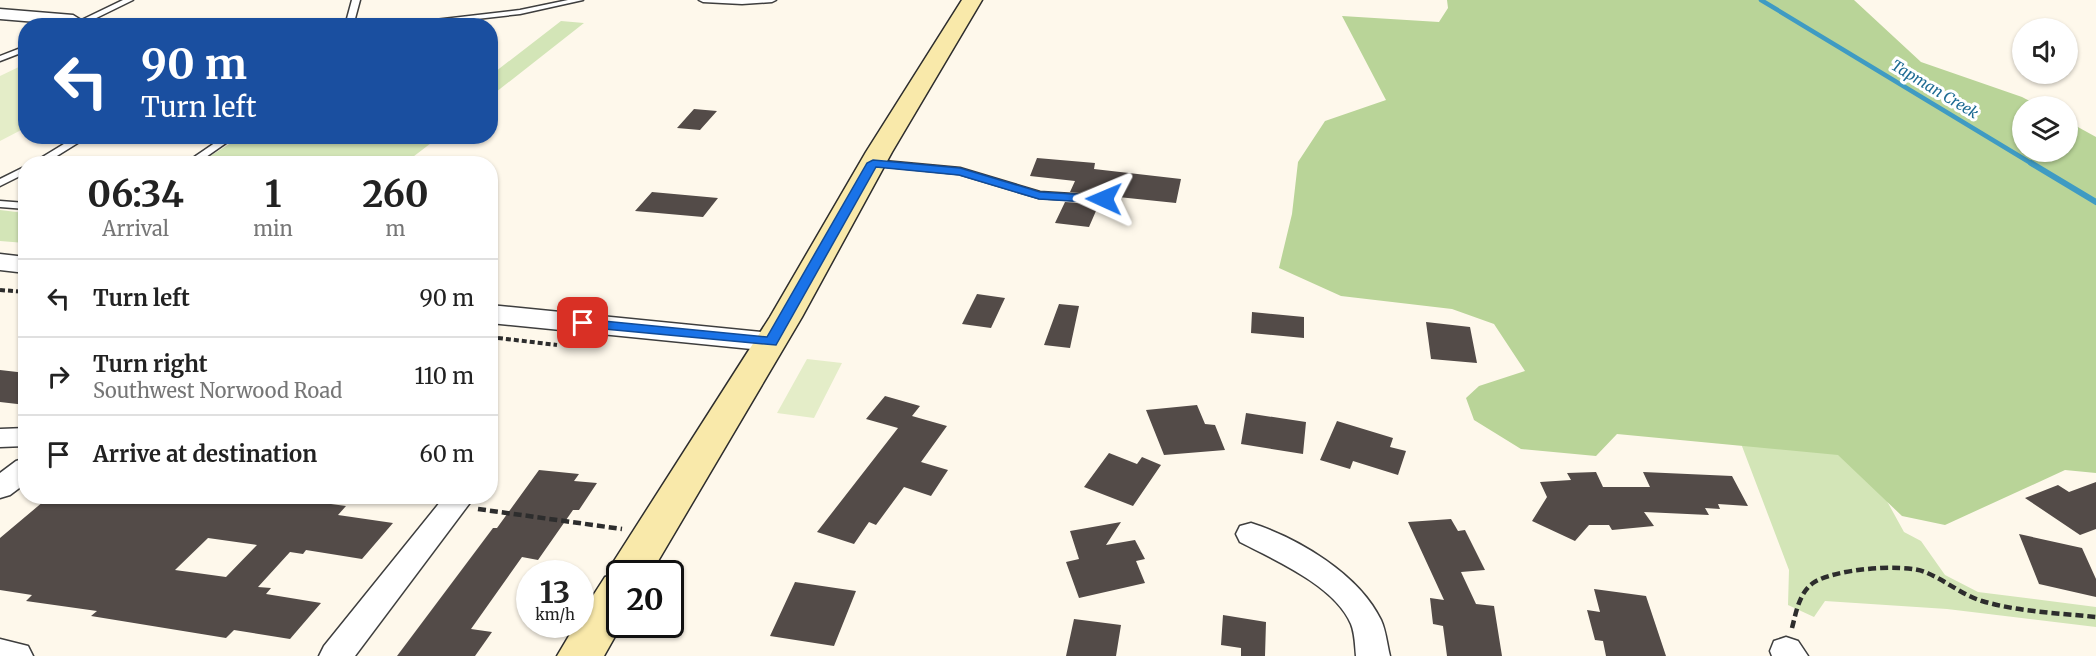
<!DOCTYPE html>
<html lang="en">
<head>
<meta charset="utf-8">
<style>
  :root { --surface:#fff; --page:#f6f6f6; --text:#222; --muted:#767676; --line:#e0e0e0 }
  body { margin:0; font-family:Merriweather,serif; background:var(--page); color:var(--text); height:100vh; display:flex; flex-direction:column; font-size:22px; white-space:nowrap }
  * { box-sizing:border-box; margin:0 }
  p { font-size:20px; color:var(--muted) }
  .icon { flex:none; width:33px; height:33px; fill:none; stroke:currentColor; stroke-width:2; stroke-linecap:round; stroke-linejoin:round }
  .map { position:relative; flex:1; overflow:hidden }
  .drawer { position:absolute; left:18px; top:156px; width:480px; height:348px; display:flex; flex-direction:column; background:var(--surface); border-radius:24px; box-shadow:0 2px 4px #0004 }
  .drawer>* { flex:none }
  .hud { position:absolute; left:18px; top:18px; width:480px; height:126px; border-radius:24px; box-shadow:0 2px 4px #0004; background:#1a4fa0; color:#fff; overflow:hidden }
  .controls { position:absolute; left:2012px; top:18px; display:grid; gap:12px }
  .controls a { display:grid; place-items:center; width:66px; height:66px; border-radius:50%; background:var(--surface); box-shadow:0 2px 4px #0004; font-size:30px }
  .speed { position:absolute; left:516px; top:560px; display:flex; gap:12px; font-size:30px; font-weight:700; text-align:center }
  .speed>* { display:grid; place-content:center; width:78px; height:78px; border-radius:50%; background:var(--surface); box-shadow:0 2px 4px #0004; line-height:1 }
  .speed small { font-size:15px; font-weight:400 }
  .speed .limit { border:3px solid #111; border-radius:9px; background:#fff; color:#111 }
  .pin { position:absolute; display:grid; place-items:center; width:51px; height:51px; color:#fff; margin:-26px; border-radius:12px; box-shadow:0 3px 9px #0006 }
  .me { position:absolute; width:66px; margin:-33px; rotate:271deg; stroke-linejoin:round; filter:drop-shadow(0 0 4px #0008) }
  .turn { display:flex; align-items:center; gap:21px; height:126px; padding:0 24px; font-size:27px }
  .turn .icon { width:78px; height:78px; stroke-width:2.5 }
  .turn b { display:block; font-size:42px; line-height:51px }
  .eta { display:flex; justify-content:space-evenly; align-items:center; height:102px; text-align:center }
  .eta b { font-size:36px; font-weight:700; line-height:42px }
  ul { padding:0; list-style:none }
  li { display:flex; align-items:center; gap:18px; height:78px; padding:0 24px; border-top:2px solid var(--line) }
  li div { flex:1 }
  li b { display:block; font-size:22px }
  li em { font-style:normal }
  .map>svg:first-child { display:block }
  .green { fill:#d3e5b7 }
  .forest { fill:#b9d498 }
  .pitch { fill:#e4edc8 }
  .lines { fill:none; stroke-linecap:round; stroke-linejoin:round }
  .stream-far1 { stroke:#3f9bc3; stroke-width:4.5 }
  .stream { stroke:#3f9bc3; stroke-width:6 }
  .building { fill:#534b48; fill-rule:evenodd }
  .service-casing { stroke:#3e3e3e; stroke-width:3 }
  .minor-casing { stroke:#3e3e3e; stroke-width:3 }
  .tertiary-casing { stroke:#3e3e3e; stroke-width:3 }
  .secondary-casing { stroke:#2d2d2d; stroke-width:3 }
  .path-far1 { stroke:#2d2d2d; stroke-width:4; stroke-dasharray:5 3; stroke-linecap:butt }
  .path { stroke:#2d2d2d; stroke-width:4.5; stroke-dasharray:8 4; stroke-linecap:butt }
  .service { fill:#fff; fill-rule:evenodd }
  .minor { fill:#fff; fill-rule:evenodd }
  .tertiary { fill:#fff; fill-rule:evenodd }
  .secondary { fill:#f9e9aa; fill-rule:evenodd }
  .route { fill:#1a73e8; stroke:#114b97; stroke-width:1.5 }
  .labels { text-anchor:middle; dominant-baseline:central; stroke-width:6; stroke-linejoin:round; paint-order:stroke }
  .far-water-label { font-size:15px; font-style:italic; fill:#1e6b93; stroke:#fff }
</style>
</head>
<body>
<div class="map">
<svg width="2096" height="656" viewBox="0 0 2096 656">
  <rect width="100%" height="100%" fill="#fef8eb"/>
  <path class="green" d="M561 21 584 23 491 96V75Z
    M242 136H439V137L405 163H199Z
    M0 210 25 213V243L0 241Z
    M1737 433 1856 445 1904 532 1921 541 1945 575 1978 592 2096 607V627L1947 609 1825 601 1814 617 1788 605 1789 570Z"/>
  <path class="forest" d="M1447 0H1854L1921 62 2022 97 2039 106H2022V152H2067V121L2096 137V473L2065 470 1945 525 1902 516 1838 455 1617 434 1596 456 1521 449 1474 420 1466 398 1479 386 1525 371 1494 324 1452 309 1341 296 1279 268 1292 214 1298 162 1325 121 1386 100 1342 16 1439 22 1448 8Z"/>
  <path class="pitch" d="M25 64V128L0 141V76Z
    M807 359 842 363 814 418 777 413Z"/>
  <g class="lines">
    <path class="stream-far1" d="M1761 0 2034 165"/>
    <path class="stream" d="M2031 163 2096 202"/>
  </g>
  <path class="building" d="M694 109 717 111 700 130 677 128Z
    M1037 158 1095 163 1094 169 1181 179 1176 203 1070 192 1075 181 1030 176Z
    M652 192 718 198 703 217 635 211Z
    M1065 202 1099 204 1089 227 1055 223Z
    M977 294 1005 298 991 328 962 324Z
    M1059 304 1079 306 1070 348 1044 345Z
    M1252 312 1304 317V338L1251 333Z
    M1426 322 1470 327 1477 363 1431 359Z
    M0 370 26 373V405L0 402Z
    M885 396 920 406 912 416 947 426 921 462 948 470 931 496 904 487 876 525 869 522 854 544 817 532 898 428 866 419Z
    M1197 405 1205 424 1215 425 1225 450 1164 455 1146 410Z
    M1246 413 1306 422 1303 454 1241 444Z
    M1337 421 1393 438 1390 447 1406 451 1398 475 1353 461 1350 469 1320 460Z
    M1109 453 1137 464 1142 457 1161 465 1133 506 1084 487Z
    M539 470 579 474 574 481 597 483 579 510H573L538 560 522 557 471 629 492 632 475 656H397L493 528H497Z
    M1596 472 1603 487H1650L1643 472 1732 476 1748 506 1718 504 1720 509 1705 508 1709 515 1644 512 1654 526 1612 530 1609 525H1589L1575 541 1532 521 1547 497 1540 482 1571 480 1567 473Z
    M2096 482V529L2080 535 2025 498 2058 485 2069 492Z
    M50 496H271L346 506 338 515 393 523 362 559 306 550 303 554 290 552 258 587 271 588 266 594 321 603 290 639 234 630 226 638 91 616 97 611 26 601 32 595 0 590V538ZM208 538 257 545 226 577 175 570Z
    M1451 519 1458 531 1465 530 1485 570 1461 572 1476 604 1494 606 1502 656H1447L1443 626 1433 624 1430 598 1444 600 1408 522Z
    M1121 522 1106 545 1135 540 1145 559 1136 561 1145 583 1079 598 1066 562 1079 559 1070 531Z
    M2019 534 2082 548 2096 579V597L2039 584Z
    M795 582 856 591 834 646 770 636Z
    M1594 589 1646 596 1666 656H1606L1603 641 1595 640 1587 610 1600 612Z
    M1223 615 1266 622 1265 656H1241V648L1221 645Z
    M1074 619 1121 625 1116 656H1066Z"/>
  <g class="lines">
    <defs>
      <path id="service" d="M123 0H133L80 26H69Z
        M352 0H360L353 26H345Z
        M568 0H583L520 14 414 26H383L520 10Z
        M699 0H776L772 2 742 4 703 2Z
        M26 46V51L0 61V56Z
        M77 136H89L44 164H31Z
        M225 136H236L196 164H184Z
        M873 160 960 168 1040 192 1104 196 1109 199 1104 202 1039 198 959 174 870 165V161Z
        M26 166V173L0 186V179Z
        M0 201 26 203V209L0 207Z"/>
      <path id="minor" d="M0 9 73 15 81 20 73 25 0 19Z
        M26 428V446L0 447V429Z
        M26 458V483L10 495 0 498V473L16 461Z
        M445 496H475L355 656H319L324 646Z
        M1251 523C1298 538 1359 574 1381 620 1386 631 1387 644 1390 656H1356C1355 646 1355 634 1351 624 1335 586 1275 560 1240 542L1236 534 1240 526Z
        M1786 637 1798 641 1808 656H1772L1770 651 1774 641Z
        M0 639 28 646 33 656H0Z"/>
      <path id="tertiary" d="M0 254 26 257V273L0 270Z
        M490 305 771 333 782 335 786 342 782 349 771 351 490 323Z"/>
      <path id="secondary" d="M962 0H982L892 152 802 317 651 573H620V624H622L604 656H557L576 624H580V616L605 577 609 576 608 573 614 561 770 317 866 152Z"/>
    </defs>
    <use href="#service" class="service-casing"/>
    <use href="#minor" class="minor-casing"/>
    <use href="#tertiary" class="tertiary-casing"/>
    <use href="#secondary" class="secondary-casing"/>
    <path class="path-far1" d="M0 290 26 292
      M490 337 557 345"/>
    <path class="path" d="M478 509 622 529
      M1792 628C1796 613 1799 593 1813 583 1833 569 1903 563 1925 572 1945 580 1962 595 1982 601 2019 612 2058 613 2096 617"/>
    <use href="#service" class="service"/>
    <use href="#minor" class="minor"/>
    <use href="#tertiary" class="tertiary"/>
    <use href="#secondary" class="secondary"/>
  </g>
  <path class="route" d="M873 160 960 168 1040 192 1104 196 1110 199 1104 203 1039 199 959 175 876 167 776 345 583 327 576 323 583 319 767 337 867 163Z"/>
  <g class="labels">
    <g class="far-water-label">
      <text transform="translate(1935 89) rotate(31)">Tapman Creek</text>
    </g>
  </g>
</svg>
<div class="controls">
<a><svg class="icon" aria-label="sound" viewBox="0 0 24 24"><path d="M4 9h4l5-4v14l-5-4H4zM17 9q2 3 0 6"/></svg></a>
<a><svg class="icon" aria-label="layers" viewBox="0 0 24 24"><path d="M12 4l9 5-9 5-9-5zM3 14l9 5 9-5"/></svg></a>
</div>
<div class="speed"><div>13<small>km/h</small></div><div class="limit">20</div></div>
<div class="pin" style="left:583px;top:323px;background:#d93025"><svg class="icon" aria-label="arrive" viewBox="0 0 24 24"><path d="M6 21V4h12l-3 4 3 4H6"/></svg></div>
<svg class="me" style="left:1104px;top:199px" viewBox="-20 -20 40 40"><path d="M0-17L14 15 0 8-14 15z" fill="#1a73e8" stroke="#fff" stroke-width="4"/></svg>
<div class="hud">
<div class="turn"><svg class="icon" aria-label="left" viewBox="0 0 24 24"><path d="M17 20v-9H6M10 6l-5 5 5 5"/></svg><div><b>90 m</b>Turn left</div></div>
</div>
<section class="drawer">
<div class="eta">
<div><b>06:34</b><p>Arrival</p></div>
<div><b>1</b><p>min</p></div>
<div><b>260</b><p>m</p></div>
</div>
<ul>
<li><svg class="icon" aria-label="left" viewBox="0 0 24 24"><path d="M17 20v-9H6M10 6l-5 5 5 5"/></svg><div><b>Turn left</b></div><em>90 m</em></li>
<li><svg class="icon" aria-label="right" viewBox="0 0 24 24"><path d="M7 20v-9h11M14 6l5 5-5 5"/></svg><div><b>Turn right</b><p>Southwest Norwood Road</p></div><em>110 m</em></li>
<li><svg class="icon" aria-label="arrive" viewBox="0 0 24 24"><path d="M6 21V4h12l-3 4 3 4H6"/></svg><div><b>Arrive at destination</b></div><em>60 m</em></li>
</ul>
</section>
</div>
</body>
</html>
